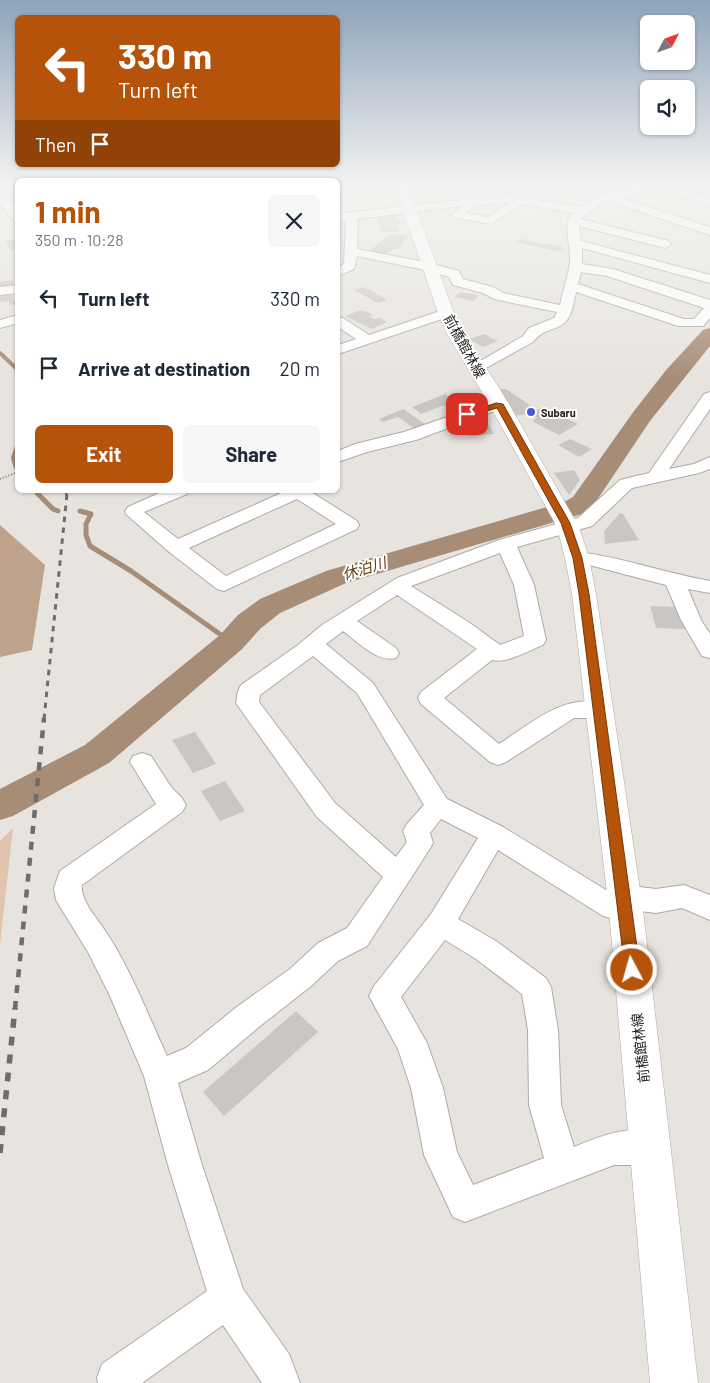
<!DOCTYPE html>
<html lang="en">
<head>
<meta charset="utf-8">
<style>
  :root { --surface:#fff; --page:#f6f6f7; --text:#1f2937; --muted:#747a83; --accent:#b45309 }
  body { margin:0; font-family:Barlow,"Noto Sans JP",sans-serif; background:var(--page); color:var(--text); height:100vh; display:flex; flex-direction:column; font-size:19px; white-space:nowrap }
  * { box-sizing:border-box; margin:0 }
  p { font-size:16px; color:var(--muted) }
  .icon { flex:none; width:28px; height:28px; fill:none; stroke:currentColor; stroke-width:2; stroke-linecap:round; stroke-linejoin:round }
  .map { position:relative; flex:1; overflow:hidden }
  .panel { position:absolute; left:15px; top:178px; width:325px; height:315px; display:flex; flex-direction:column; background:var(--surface); border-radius:8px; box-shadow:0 1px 4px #0004 }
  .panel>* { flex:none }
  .guide { position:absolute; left:15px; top:15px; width:325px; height:152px; border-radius:8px; box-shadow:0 1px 4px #0004; background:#b45309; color:#fff; overflow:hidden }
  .needle { width:32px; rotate:49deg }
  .tools { position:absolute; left:640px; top:15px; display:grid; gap:10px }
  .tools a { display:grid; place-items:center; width:55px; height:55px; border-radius:8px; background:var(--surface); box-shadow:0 1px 4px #0004; font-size:25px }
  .pin { position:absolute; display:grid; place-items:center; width:42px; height:42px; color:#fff; margin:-21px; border-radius:10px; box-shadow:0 2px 8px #0006 }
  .me { position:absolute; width:55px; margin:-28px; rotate:354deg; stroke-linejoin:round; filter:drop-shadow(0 0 4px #0008) }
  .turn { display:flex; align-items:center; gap:18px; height:105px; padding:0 20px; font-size:22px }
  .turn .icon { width:65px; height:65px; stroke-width:2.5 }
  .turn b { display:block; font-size:35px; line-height:42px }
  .then { display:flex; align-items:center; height:48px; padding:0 20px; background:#0003; gap:10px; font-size:19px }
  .round { display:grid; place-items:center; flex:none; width:52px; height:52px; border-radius:8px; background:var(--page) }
  .headline { display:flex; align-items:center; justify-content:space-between; height:85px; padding:0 20px }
  h1 { font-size:30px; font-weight:700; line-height:38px; color:var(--accent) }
  .button { display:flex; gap:10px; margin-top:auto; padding:10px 20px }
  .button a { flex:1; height:58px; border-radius:8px; background:var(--accent); color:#fff; font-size:20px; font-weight:700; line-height:58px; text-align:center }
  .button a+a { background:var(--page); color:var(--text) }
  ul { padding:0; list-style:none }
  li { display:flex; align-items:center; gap:15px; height:70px; padding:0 20px }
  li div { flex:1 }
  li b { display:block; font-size:19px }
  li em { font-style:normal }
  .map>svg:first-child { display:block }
  .green { fill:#e0c4ae }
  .forest { fill:#bfa28c }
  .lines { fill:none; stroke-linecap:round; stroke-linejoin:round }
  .stream-far1 { stroke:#a78c76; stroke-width:4 }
  .stream { stroke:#a78c76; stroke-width:5 }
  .river { fill:#a78c76; fill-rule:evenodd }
  .building { fill:#cac6c3 }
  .minor-casing { stroke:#aeaaa7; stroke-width:2 }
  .major-casing { stroke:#aeaaa7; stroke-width:1 }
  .path { stroke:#7f7d7a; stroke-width:2; stroke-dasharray:1 2; stroke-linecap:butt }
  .minor { fill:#fff; fill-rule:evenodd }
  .major { fill:#fff; fill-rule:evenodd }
  .rail-far3 { stroke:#6f6d6b; stroke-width:2.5; stroke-dasharray:4.5 4.5; stroke-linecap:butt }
  .rail-far2 { stroke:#6f6d6b; stroke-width:3; stroke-dasharray:5.5 5.5; stroke-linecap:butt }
  .rail-far1 { stroke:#6f6d6b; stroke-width:4.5; stroke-dasharray:8 8; stroke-linecap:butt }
  .rail { stroke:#6f6d6b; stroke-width:5.5; stroke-dasharray:9 9; stroke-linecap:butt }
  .route { fill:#b45309; stroke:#753606 }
  .poi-dot { fill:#445ace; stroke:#fff; stroke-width:2 }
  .labels { text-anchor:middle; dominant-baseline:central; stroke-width:4; stroke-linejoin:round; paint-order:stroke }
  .far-poi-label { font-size:11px; font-weight:bold; fill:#252322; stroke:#fff; text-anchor:start }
  .street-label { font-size:14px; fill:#252322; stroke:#fff }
  .water-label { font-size:15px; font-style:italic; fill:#623b15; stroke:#fff }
</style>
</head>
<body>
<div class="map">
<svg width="710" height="1383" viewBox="0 0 710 1383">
  <rect width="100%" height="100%" fill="#e7e4e0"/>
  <path class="green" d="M13 828 0 944V841Z"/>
  <path class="forest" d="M0 525 45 565 32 650 0 657Z"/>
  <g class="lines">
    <path class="stream-far1" d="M0 353 18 370
      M16 468 13 458 18 443
      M34 490 39 495"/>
    <path class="stream" d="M38 494 53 509 58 511
      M80 511 91 514 86 524V535L90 546 131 571 231 642"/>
    <path class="river" d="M710 328V346L650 421 591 509 582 514 346 583 280 613 260 629 242 649 109 763 13 816 0 820V789L85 745 220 635 238 615 260 599 326 571 564 502 573 497 634 411 667 369 703 330Z"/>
  </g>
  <path class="building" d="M401 214 402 216H396L398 221H403L405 224 379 225 377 218H374V215Z
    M380 226H398L400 232H382Z
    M389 235H409L398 249 395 248 385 255 368 252Z
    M18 239V249L10 250 5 241Z
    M521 239 566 248 561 252 516 242Z
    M12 280 13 287H0V282Z
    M364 287 388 300 378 303 354 290Z
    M460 292 479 295 474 301 454 297Z
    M11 294 13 301 18 300V304L9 305V301L0 302V295Z
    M358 311H365L373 315 369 316 375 319 379 318 387 322 372 329 345 316Z
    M484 334 498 341 483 347 469 339Z
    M499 389H506L537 410 543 407 578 424 559 435 532 421 537 418 528 414 512 416Z
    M445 394 459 402V404L442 406 421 414 412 407Z
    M403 409 425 424 415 429 398 417 383 422 379 419Z
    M487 422 494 434 468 436 462 424Z
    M570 439 592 449 579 457 558 445Z
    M574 470 580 480 569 495 554 473Z
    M620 513 623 514 639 540 605 544 604 531Z
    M650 606 679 607 685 629 656 628Z
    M195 732 216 764 193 773 172 740Z
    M225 781 245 811 220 821 201 791Z
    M296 1011 318 1032 224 1116 203 1092Z"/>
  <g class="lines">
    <defs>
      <path id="minor" d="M635 187H650L649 189 621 198 710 227V235L605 200 580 219 669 241 671 244 665 248 579 226 581 241 710 275V283L582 248V264L613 269 710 300V318L703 326H678L576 292C574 301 572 318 563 324 551 332 543 329 533 342L477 373 472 372 470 369 472 366 523 336 529 328 554 318 557 312 494 299 483 293 453 285 449 277 425 270 357 256 354 269 338 276V267L344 264 346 222 338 218V212L345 213 508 195 581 207 600 194H610ZM511 202 489 217 466 213 475 205ZM522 204 573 213C561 224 572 248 570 262 568 276 563 291 560 305L503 293 493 287 463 279 459 271 430 263 357 249 358 222 356 219 462 206 451 215 453 217 491 224ZM581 272 607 276 704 308 694 319H684L578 284Z
        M659 187H674L710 198V205L660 189Z
        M0 196C14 200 18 209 18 222L14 221 0 204Z
        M18 285V293L0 295V287Z
        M446 309 451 310 453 313 451 316 338 354V345L356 339 338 327V317L343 318 369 335Z
        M18 315V323L0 328V320Z
        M710 392V409L669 469 694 464 710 457V469L699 473 632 488 592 526 517 547 534 585 546 640 543 645C529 650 507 664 492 660L444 698 499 744C532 723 565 692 606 704L609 710 606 716 598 718H574L506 762 498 765 490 762 421 704 418 698 421 692 477 649 397 595 357 621 396 648 399 653 396 658C377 663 357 641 343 631L326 644 373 683 447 799 503 827 611 893 613 889 623 885 656 889 684 885 710 895V920L682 908 656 913 640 911 636 918 626 922 603 916 498 850 458 919 496 941 546 978 551 987 558 1030 561 1105 574 1147C604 1135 631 1123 663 1136L668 1148 663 1160 651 1165H614L465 1222 453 1217 424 1155 411 1088 398 1049 369 996 374 986 431 914 478 838 441 819 430 833 433 843 429 850 367 946 338 961 310 987 260 1026 208 1070 178 1083 202 1165 243 1289 289 1354 300 1383H262L223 1325 142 1383H98L97 1378 102 1364 207 1291 168 1165 144 1076 110 996 88 952 56 900 54 888 60 871 156 804 130 762 133 756 142 753 151 756 171 787 182 798 186 805 182 812 82 885C80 901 98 919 106 932 131 970 148 1015 167 1056L186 1048 238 1006 290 969 318 943 347 928 383 877 317 817 236 703 238 691 241 685 298 645 322 625 397 578 499 540 578 518 620 480 649 473 704 394ZM500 553 514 585 524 636 500 645 470 623 411 586ZM313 656 357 693 424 805 407 824 403 831 407 842 396 857 335 803 259 702 260 695ZM445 940 476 959 522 994 528 1030 529 1105 544 1158 473 1185 457 1152 443 1088 427 1043 401 997Z
        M499 399 505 401 507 404 505 407 416 440 367 452 338 462V451L355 444 404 432Z
        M166 490H190L187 494 144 512 178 539 288 490H308L357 521 359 525 357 529 224 591 217 589 168 551 126 514 125 511 128 507ZM297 499 336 524 226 576 189 548Z
        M577 552C622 557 665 573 710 581V593L688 589 701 620 710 634V658L702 656 699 651 681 620 666 585 593 566 570 562 567 558 570 554Z"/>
      <path id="major" d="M395 187H408L454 313 465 334 509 404 579 527 589 558 596 594 643 910 698 1383H650L609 910 572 594 565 558 557 527 489 404 447 334 438 313Z"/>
    </defs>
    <use href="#minor" class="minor-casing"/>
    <use href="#major" class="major-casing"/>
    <path class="path" d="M0 479 18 472"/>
    <use href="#minor" class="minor"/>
    <use href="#major" class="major"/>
    <path class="rail-far3" d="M66 495 67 490"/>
    <path class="rail-far2" d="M44 719 67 494"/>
    <path class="rail-far1" d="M15 1009 44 718"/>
    <path class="rail" d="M0 1153 15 1008"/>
  </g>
  <linearGradient id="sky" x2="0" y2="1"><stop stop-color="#8ea4ba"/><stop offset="0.49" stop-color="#f4f3f1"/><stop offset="1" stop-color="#f4f3f1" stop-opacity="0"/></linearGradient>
  <rect width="710" height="380" fill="url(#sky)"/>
  <path class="route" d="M496 403 503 404 570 523 582 558 589 594 640 970 637 974 632 976 627 974 625 970 579 594 573 558 561 523 497 408 467 417 463 414Z"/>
  <circle class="poi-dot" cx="531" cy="412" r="5"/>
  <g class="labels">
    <g class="far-poi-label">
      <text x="541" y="412">Subaru</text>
    </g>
    <g class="street-label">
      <text transform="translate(465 346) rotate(61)">前橋館林線</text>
      <text transform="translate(640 1048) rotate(-96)">前橋館林線</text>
    </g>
    <g class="water-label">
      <text transform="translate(364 568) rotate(-17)">休泊川</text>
    </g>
  </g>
</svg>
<div class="tools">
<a><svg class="needle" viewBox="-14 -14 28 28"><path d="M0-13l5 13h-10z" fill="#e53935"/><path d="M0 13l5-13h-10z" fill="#747a83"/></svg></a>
<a><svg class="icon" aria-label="sound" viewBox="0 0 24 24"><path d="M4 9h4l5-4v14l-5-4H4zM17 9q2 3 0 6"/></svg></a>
</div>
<div class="pin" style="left:467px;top:414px;background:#d93025"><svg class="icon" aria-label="arrive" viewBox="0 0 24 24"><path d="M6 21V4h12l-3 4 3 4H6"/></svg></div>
<svg class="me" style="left:632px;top:970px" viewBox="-20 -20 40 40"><circle r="17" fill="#b45309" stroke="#fff" stroke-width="3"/><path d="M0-11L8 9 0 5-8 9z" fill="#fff"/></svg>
<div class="guide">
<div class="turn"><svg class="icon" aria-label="left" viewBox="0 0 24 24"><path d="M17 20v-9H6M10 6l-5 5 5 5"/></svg><div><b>330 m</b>Turn left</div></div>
<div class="then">Then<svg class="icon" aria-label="arrive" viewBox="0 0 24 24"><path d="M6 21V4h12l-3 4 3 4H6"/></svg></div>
</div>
<section class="panel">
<div class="headline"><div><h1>1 min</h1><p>350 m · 10:28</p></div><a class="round"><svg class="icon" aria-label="close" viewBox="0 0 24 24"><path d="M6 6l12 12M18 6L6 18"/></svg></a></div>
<ul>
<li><svg class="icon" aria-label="left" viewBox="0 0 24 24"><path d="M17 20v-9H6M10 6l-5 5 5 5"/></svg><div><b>Turn left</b></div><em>330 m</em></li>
<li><svg class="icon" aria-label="arrive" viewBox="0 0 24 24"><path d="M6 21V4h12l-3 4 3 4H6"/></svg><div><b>Arrive at destination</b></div><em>20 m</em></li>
</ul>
<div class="button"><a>Exit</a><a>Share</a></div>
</section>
</div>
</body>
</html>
